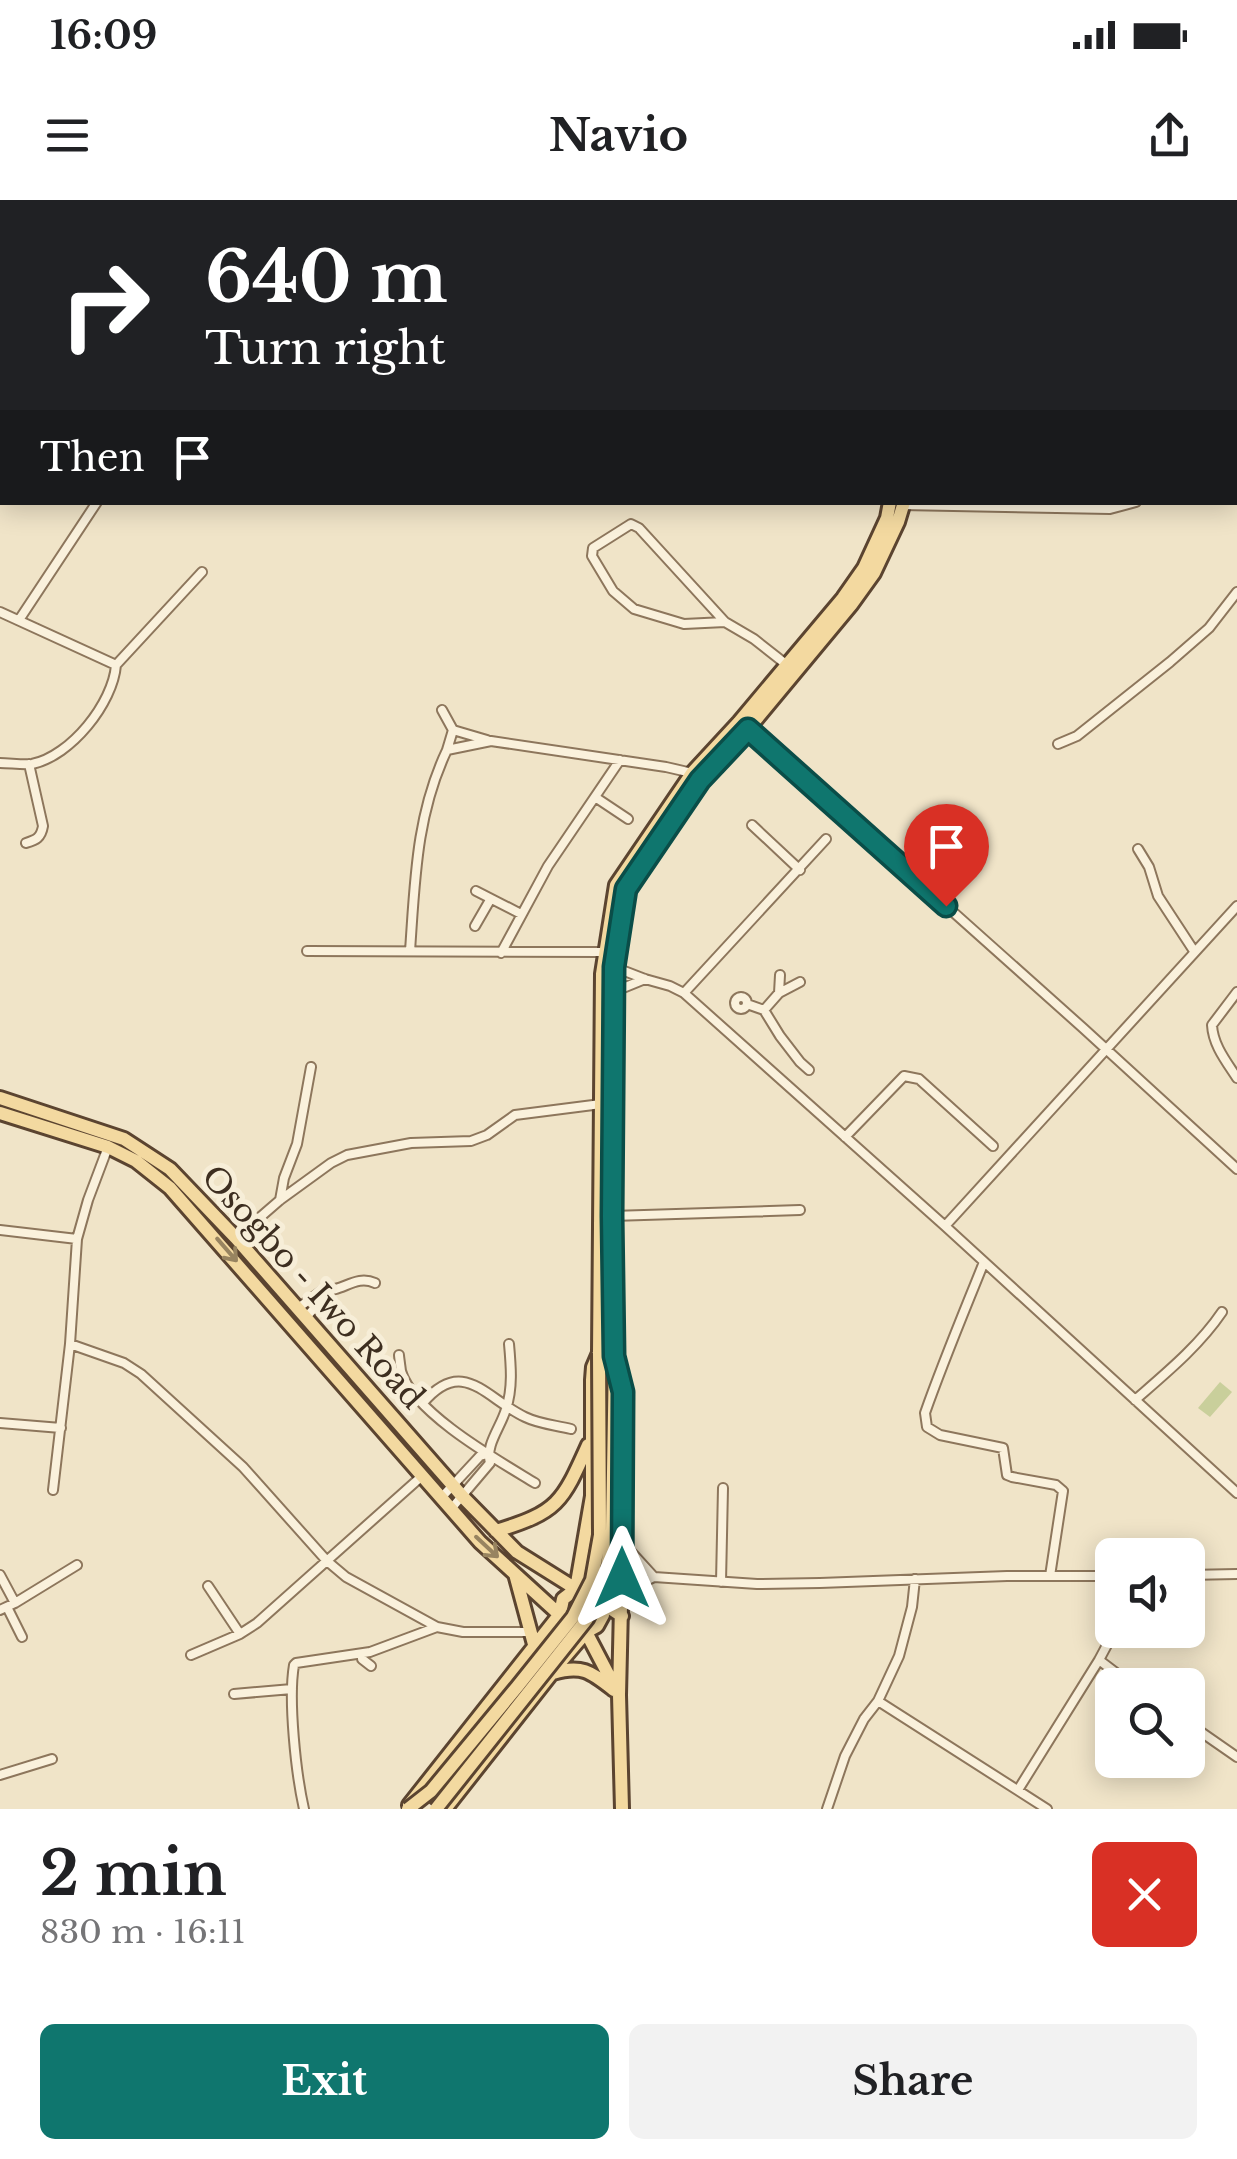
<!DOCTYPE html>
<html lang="en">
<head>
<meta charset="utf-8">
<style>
  :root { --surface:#fff; --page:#f2f2f2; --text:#202124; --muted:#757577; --accent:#0f766e }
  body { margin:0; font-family:"Libre Baskerville",serif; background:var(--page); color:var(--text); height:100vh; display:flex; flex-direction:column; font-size:38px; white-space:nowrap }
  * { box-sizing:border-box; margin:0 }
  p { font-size:32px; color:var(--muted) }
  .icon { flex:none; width:55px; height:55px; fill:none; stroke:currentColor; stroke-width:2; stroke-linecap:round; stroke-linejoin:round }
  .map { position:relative; height:1609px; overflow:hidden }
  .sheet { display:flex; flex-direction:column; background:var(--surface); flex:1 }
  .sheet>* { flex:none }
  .top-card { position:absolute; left:0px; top:0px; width:1238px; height:305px; box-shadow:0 5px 25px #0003; background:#202124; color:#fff; overflow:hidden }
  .fabs { position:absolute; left:1095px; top:1338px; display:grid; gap:20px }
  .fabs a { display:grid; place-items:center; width:110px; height:110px; border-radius:15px; background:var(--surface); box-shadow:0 5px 25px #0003; font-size:50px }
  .pin { position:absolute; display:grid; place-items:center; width:85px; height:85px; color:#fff; margin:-102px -42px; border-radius:50% 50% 50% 0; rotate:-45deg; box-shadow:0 0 10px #0007 }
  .pin .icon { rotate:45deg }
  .me { position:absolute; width:110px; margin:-55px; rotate:0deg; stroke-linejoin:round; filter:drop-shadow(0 0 8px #0008) }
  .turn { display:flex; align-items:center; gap:35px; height:210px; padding:0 40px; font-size:45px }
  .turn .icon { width:130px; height:130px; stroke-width:2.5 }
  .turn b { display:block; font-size:70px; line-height:85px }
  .then { display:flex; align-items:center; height:95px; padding:0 40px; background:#0003; gap:20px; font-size:38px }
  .round { display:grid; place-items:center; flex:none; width:105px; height:105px; border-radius:15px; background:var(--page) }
  .head { display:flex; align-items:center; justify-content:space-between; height:170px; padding:0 40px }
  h1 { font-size:60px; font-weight:700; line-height:75px }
  .primary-button { display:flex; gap:20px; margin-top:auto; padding:20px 40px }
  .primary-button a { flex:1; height:115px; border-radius:15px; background:var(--accent); color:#fff; font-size:40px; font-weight:700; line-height:115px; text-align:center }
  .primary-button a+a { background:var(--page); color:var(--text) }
  .status { display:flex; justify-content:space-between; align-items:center; height:70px; padding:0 50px; background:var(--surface); direction:ltr }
  .status svg { height:28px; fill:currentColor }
  header { display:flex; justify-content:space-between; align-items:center; height:130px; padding:0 40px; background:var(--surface); font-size:45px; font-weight:700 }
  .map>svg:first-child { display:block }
  .green { fill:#c9cf9b }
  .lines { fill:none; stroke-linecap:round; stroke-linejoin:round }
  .street-casing { stroke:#8d765c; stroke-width:12 }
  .primary-casing { stroke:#5b4430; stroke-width:18 }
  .street { stroke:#faf1dc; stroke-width:8 }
  .primary { stroke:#f3d9a0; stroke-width:12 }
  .primary-bridge-casing { stroke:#5b4430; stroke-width:18; stroke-linecap:butt }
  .primary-bridge { stroke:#f3d9a0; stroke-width:12 }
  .oneway { stroke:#988460 }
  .route-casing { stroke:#0a4d48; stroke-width:25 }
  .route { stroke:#0f766e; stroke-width:18 }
  .labels { text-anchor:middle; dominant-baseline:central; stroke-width:10; stroke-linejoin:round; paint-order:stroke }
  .street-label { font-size:32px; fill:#3d2e20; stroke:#f7eed8 }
</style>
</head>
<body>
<div class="status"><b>16:09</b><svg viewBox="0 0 49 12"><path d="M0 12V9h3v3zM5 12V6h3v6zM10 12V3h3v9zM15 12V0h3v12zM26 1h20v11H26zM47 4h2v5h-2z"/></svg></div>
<header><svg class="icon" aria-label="menu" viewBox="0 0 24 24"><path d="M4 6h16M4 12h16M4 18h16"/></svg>Navio<svg class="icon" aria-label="share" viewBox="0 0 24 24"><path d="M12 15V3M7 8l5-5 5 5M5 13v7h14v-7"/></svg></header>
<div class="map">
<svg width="1237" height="1609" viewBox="0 0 1237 1609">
  <rect width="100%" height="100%" fill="#f0e4c8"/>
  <path class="green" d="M1220 1182 1232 1192 1210 1217 1198 1208Z"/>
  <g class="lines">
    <defs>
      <path id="street" d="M128 2 145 0
        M388 2 389 0
        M1055 2 1057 0
        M0 12H2
        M1235 40 1237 37
        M1235 107 1237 109
        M0 124 2 125
        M0 167 2 159
        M1235 282 1237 284
        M902 305 1110 309 1136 302
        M0 412 116 465
        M19 420 97 302
        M725 422 684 424 634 409 613 391 592 356 593 348 631 324 639 328 725 422 754 439 787 465
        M442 510 453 530 447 550
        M746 527 1083 828 1237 969
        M453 530 487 540
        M1058 544 1077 536 1170 462 1209 428 1237 392
        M0 563C10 563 22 565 32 564 71 556 113 503 116 465L202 372
        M595 597 628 619
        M752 625 800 670
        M26 643C36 640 41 638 43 626L29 564
        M1138 649 1149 667 1158 696 1194 751
        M476 691 521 714
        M475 726 490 700
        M307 751 604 752
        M410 751C415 681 416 615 447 550L491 541 666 567 692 573
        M501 753 548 666 620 560
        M614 767 645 779 670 786 684 793 945 1026 1237 1293
        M611 789 623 788 645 779
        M1237 792 1212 825C1213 845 1226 861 1237 878
        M684 793 826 639
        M779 793 780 775
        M735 803a6 6 0 1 1 12 0a6 6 0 1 1-12 0Z
        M747 804 764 810 780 836 800 862 809 870
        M764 810 779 793 800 782
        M845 937 904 876 919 879 993 946
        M280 1000 284 978 297 944 311 867
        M612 1016 800 1010
        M945 1026 1237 706
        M0 1030 77 1039
        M236 1038 280 1000 331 963 347 955 411 943 471 941 487 935 515 915 601 904
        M984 1062C964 1112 943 1162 925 1213L927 1227 940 1235 1003 1248 1007 1275 1012 1277 1056 1285 1063 1291 1050 1376
        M298 1108 323 1090C342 1093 355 1074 375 1083
        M306 1117 330 1092
        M70 1144 124 1163 141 1174 243 1267 327 1361 346 1377 437 1427 463 1432H530
        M399 1155C399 1157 401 1170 401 1171 413 1213 499 1261 535 1283
        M1135 1200C1166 1173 1199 1146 1222 1112
        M423 1203C463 1156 485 1198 525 1217 539 1224 555 1225 571 1229
        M0 1223 61 1228
        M53 1290 70 1144 77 1039 88 1000 108 947
        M441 1298 480 1256 487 1254
        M451 1309 490 1263C485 1245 501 1227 506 1209 513 1188 511 1166 509 1144
        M623 1343 654 1377
        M0 1375 15 1403
        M1188 1375 1237 1374
        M721 1382 723 1288
        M208 1386 240 1434
        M603 1402 654 1377 757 1384 820 1383 1007 1376H1112
        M7 1407 22 1437
        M0 1410 15 1403 77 1365
        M362 1454V1459L371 1466
        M191 1455 240 1434 257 1423 422 1276
        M1099 1460 1132 1485
        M234 1494 292 1489
        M878 1501 1047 1609
        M1188 1523 1237 1557
        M0 1575 52 1559
        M1018 1590 1099 1460 1115 1430
        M304 1609C296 1574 288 1500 294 1465L296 1463 370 1452 437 1427
        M827 1609 845 1556 864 1519 878 1501 899 1456 912 1407 915 1379"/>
      <path id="primary" d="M887 0V2
        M899 0V2
        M0 898 124 939 170 969 236 1038 463 1297 517 1352 576 1389 589 1390 594 1393 602 1403 622 1416
        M0 913 108 947 136 961 170 988 480 1342 560 1415
        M496 1331C558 1312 562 1303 588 1245
        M515 1374 535 1448
        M582 1432H586L619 1495
        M553 1473C582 1464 591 1472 614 1490
        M409 1605 560 1414 563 1399 576 1389 592 1296V1180L593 1167 599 1153 602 774 616 685 692 573 739 522 843 398 864 368 887 318 890 302
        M445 1609 563 1459 586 1432 597 1426 603 1415 602 1403 622 1353 623 1192 615 1156 612 1016 614 767 626 689 701 580 748 529 851 405 874 373 898 322 904 302
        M622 1609 619 1495 622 1362"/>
    </defs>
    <use href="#street" class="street-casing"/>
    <use href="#primary" class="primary-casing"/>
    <use href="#street" class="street"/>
    <use href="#primary" class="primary"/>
    <defs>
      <path id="primary-bridge" d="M408 1609 431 1591 517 1487 573 1417 592 1380 600 1335 599 1153
        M436 1609 587 1419 605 1382 612 1330 615 1156"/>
    </defs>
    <use href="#primary-bridge" class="primary-bridge-casing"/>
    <use href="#primary-bridge" class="primary-bridge"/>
  </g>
  <defs><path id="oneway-shaft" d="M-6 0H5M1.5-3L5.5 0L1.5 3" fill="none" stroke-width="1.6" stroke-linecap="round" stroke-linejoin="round" transform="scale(2.5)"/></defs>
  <g class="oneway">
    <use href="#oneway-shaft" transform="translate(227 1050) rotate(49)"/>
    <use href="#oneway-shaft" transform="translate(487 1347) rotate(43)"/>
  </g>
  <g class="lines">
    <defs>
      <path id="route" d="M622 1378 623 1192 614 1156 612 1016 614 767 626 689 700 580 748 529 946 706"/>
    </defs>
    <use href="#route" class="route-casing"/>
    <use href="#route" class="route"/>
  </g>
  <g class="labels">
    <g class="street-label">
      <text transform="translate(313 1087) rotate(48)">Osogbo - Iwo Road</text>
    </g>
  </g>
</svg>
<div class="fabs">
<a><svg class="icon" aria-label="sound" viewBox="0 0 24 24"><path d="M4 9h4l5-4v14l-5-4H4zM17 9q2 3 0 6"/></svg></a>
<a><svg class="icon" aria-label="search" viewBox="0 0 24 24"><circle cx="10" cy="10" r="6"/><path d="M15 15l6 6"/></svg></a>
</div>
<div class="pin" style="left:946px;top:706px;background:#d93025"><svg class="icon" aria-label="arrive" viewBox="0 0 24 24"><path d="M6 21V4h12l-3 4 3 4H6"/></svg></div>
<svg class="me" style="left:622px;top:1378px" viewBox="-20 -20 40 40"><path d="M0-17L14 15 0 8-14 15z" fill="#0f766e" stroke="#fff" stroke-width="4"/></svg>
<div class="top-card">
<div class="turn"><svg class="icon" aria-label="right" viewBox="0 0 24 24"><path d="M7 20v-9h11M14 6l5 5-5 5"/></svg><div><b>640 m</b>Turn right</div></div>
<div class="then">Then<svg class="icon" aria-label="arrive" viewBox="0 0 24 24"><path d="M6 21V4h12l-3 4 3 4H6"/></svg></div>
</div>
</div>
<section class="sheet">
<div class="head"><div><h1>2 min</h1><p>830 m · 16:11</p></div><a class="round" style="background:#d93025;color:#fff"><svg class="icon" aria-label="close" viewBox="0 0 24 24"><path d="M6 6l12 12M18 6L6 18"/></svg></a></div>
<div class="primary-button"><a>Exit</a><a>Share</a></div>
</section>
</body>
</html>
